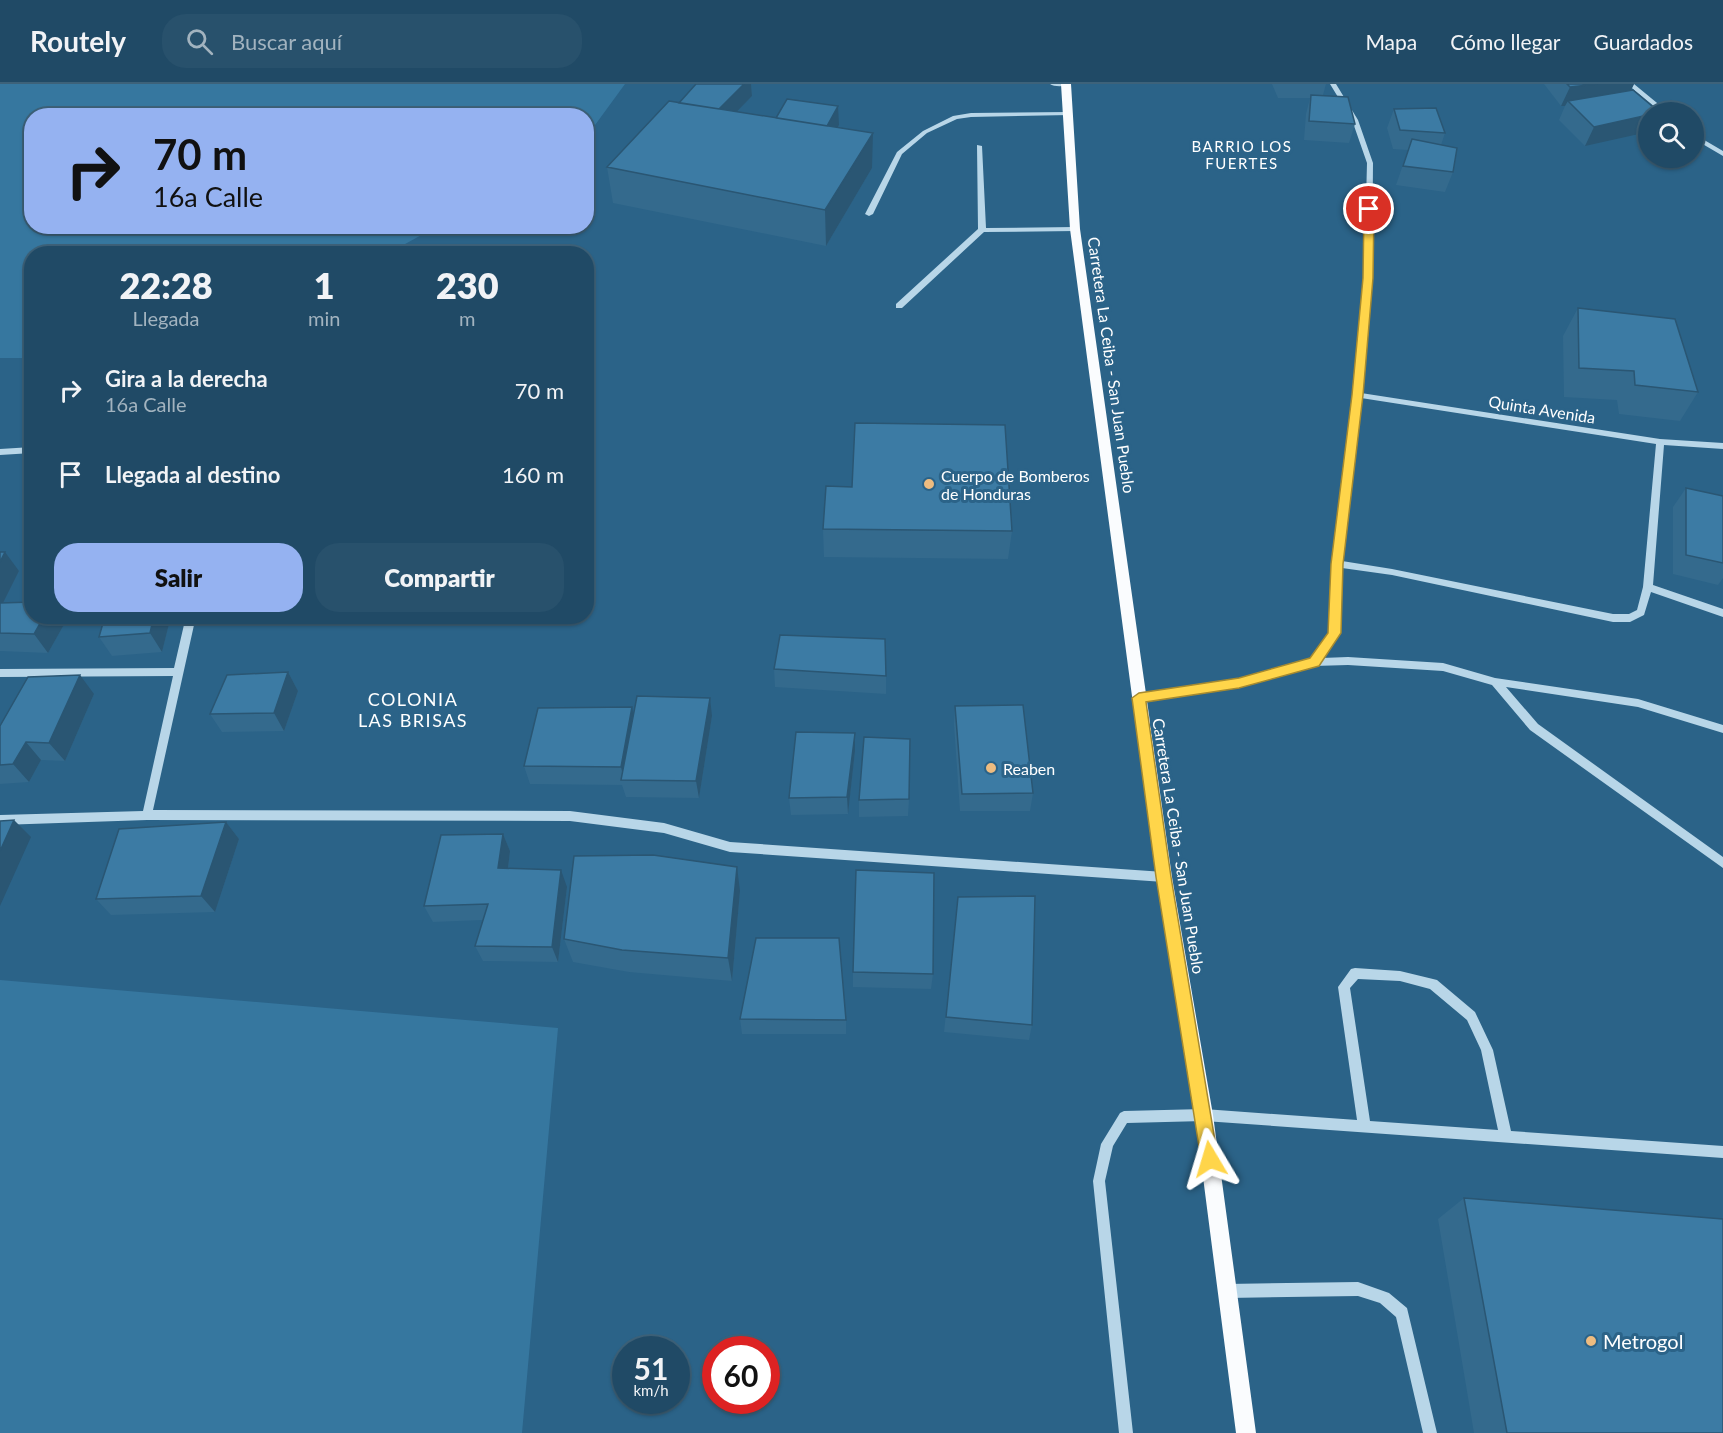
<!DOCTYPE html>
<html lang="es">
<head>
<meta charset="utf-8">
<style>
  :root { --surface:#204a66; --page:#28516c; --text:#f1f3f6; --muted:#a2b3bf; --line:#3d627a; --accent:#95b2f1 }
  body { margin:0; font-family:Lato,sans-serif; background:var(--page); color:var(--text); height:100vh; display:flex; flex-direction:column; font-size:22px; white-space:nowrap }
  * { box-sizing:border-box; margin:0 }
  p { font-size:20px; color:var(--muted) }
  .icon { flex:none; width:33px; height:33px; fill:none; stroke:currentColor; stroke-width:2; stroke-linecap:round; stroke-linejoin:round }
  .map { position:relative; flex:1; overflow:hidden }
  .sheet { position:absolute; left:24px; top:162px; width:570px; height:378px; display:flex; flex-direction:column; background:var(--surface); border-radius:24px; box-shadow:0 2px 4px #0004,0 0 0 2px var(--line) }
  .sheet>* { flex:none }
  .banner { position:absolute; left:24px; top:24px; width:570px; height:126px; border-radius:24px; box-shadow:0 2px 4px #0004,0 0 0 2px var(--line); background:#95b2f1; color:#111; overflow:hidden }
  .buttons { position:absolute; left:1638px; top:18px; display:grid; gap:12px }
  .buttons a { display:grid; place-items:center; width:66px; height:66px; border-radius:50%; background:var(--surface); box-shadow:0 2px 4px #0004,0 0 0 2px var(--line); font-size:30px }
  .speed { position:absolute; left:612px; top:1252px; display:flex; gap:12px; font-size:30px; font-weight:700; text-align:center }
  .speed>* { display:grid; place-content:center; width:78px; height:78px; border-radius:50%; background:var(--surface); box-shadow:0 2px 4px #0004,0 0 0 2px var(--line); line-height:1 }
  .speed small { font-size:15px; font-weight:400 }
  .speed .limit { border:9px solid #d22; background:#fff; color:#111 }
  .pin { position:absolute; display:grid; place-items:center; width:51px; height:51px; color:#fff; margin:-26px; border:3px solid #fff; border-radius:50%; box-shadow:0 2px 6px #0007 }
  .me { position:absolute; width:66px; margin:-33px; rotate:353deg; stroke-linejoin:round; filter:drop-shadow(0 0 4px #0008) }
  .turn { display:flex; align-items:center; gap:21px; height:126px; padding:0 30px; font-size:27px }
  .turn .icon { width:78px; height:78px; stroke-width:2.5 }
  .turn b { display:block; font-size:42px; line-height:51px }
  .eta { display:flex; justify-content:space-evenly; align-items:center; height:102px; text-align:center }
  .eta b { font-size:36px; font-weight:800; line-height:42px }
  .button { display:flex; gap:12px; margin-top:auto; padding:12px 30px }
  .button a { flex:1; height:69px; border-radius:24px; background:var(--accent); color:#111; font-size:24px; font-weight:800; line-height:69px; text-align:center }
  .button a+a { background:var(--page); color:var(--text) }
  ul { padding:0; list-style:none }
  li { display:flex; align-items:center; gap:18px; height:84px; padding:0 30px }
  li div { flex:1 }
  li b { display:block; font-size:22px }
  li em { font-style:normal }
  header { display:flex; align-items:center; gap:36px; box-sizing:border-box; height:84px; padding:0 30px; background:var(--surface); border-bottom:2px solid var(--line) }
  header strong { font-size:28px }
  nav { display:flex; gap:33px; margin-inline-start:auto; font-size:21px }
  .search { width:420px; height:54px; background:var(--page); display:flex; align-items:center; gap:15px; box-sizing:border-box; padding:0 21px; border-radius:24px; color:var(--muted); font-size:22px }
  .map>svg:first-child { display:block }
  .green { fill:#36779f }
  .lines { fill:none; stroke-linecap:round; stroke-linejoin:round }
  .minor { fill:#b8d6e8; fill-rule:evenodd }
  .major { fill:#fafcfe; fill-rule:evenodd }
  .wall { fill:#346a8d }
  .shaded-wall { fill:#2a5673 }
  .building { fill:#3c7ba4; stroke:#2a5673; stroke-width:1.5 }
  .route { fill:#ffd54a; stroke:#a68a30; stroke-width:1.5 }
  .poi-dot { fill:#eebc80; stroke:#2b6388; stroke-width:2 }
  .labels { text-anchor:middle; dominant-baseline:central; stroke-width:6; stroke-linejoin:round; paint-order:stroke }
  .far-neighbourhood-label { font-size:15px; letter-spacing:1.5px; fill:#fff; stroke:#2b6388 }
  .street-label { font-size:16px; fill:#fff; stroke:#2b6388 }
  .poi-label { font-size:16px; fill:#fff; stroke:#2b6388; text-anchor:start }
  .neighbourhood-label { font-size:18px; letter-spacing:1.5px; fill:#fff; stroke:#2b6388 }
  .near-poi-label { font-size:20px; fill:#fff; stroke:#2b6388; text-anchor:start }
</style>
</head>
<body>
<header>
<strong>Routely</strong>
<div class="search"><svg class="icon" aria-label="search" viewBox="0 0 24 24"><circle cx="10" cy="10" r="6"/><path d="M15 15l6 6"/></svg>Buscar aquí</div>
<nav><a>Mapa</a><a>Cómo llegar</a><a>Guardados</a></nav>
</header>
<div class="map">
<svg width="1723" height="1349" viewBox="0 0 1723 1349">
  <rect width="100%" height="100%" fill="#2b6388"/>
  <path class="green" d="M0 0H625L587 52 586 32H32V142L436 143 396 165 381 169 32 170 31 274H0Z
    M0 896 558 944 522 1349H0Z"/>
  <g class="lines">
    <path class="minor" d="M1050 0H1069C1065 3 1054 3 1050 0Z
      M1330 0H1336L1358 36 1373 79 1372 194 1361 309 1660 355 1723 359V365L1664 361 1653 501 1723 525V533L1651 508 1644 531 1630 538H1613L1392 491 1342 484 1339 549 1322 574 1348 573 1443 579 1495 594 1638 615 1723 641V649L1638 623 1506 603 1538 640 1723 773V784L1530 646 1492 601 1443 587 1348 581 1314 582 1239 603 1139 618 1134 614 1139 610 1239 595 1311 575 1329 548 1332 480 1353 311 1364 194 1367 79 1352 36ZM1361 314 1656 360 1643 503 1637 526 1629 530H1613L1392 485 1342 477Z
      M1627 0H1634L1668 28H1661Z
      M1068 28 1070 29V31L971 33 957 35 927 49 902 70 873 130 869 132 865 130 897 68 923 47 953 32 971 29Z
      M1694 50 1723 67V72L1694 55Z
      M977 61 982 62 986 144 1075 143 1079 145 1075 147 984 148 902 224H896V220L978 145Z
      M32 363V369L0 371V365Z
      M186 532H196L153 726 570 727 664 739 730 758 1164 788 1168 790 1170 793 1168 796 1164 798 730 768 664 749 570 737 147 736 0 741V731L143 727 173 592 0 593V585L174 584Z
      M1355 884 1400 887 1433 895 1437 896 1475 928 1493 966 1511 1047 1723 1062V1074L1204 1037 1127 1039 1113 1062 1105 1097 1133 1349H1119L1093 1097 1101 1060 1120 1029 1124 1027 1204 1025 1357 1036 1338 903 1351 885ZM1358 895 1400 897 1430 905 1467 936 1481 966 1498 1046 1370 1037 1350 904Z
      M1358 1198 1389 1209 1407 1224 1437 1349H1423L1396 1233 1380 1219 1358 1212 1227 1214 1222 1212 1220 1207 1222 1202 1227 1200Z"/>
    <path class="major" d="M1061 0H1071L1080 145 1172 793 1213 1031 1256 1349H1236L1195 1031 1156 793 1070 145Z"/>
  </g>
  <path class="wall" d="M696 0H751L752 12 736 28 776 34 839 41 838 43 872 84 826 162 613 119 607 83 679 19Z
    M1272 0H1326L1323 11 1355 40 1349 59 1304 56 1306 30 1310 14H1278Z
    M1544 0H1634L1631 6 1585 62 1559 36 1565 22H1561Z
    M1394 25 1445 49 1441 61 1453 88 1445 108 1396 101 1408 66 1393 65 1387 44Z
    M1578 224 1698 308 1680 337 1619 330 1617 316 1564 313 1563 252Z
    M1686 404 1723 412V494L1718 501 1673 490V423Z
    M823 445 1012 447 1008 475 824 473Z
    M0 468 19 487 3 519 66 537 48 569 0 567Z
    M171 532 162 568 112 572 99 553Z
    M774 585 886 592V610L775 603Z
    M288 588 298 607 284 647 222 648 210 630Z
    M94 610 65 677 41 676 29 698 0 700V642Z
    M955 622 1033 709 1030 727H960L954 640Z
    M633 629 712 632 699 714 626 713 622 701 530 700 524 682Z
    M855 649V667L848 730 791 731 789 714Z
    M909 715 908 732 859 733V716Z
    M226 738 239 755 215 828 111 831 96 815Z
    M503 750 510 767 508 785 567 803 558 878 483 877 475 862 483 836 433 838 424 822Z
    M740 807 732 897 629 888 573 878 564 855Z
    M958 813 1032 941 1029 956 944 948Z
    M853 888 933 890 931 905 853 903Z
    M740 935 846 936V950H742Z
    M1464 1114 1723 1349H1474L1438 1135Z"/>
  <path class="shaded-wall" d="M744 0H751L752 12 716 49 714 30Z
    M1597 0H1634L1627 14 1568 17 1565 22H1561L1570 3Z
    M838 22 839 41 823 70 822 51Z
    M1648 31V48L1585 62 1594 43Z
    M873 49 872 84 826 162 825 126Z
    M5 468 19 487 0 525V478Z
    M44 532H63L66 537 48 569 34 550Z
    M154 532H171L162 568 150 549Z
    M288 588 298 607 284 647 274 629Z
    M80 591 94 610 65 677 49 659Z
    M710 614 712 632 699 714 696 697Z
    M632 623 636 641 624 696 621 683Z
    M855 649V667L848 730 847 713Z
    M26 658 41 676 29 698 13 680Z
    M14 736 31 753 0 822V767Z
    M226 738 239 755 215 828 201 812Z
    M503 750 510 767 506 801 498 784Z
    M737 783 740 807 732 897 728 874Z
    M561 786 567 803 558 878 552 863Z"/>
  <path class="building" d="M696 0H744L719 25 679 19Z
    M1567 0H1597L1570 3Z
    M1633 6 1659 28H1648V31L1594 43 1568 17Z
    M1311 11 1348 13 1355 40 1309 37Z
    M787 15 838 22 827 42 776 34Z
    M669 17 873 49 825 126 607 83Z
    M1436 24 1445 49 1400 46 1394 25Z
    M1412 55 1457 64 1453 88 1403 82Z
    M1578 224 1675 235 1698 308 1635 301 1634 287 1579 284Z
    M855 339 1005 341 1012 447 823 445 826 402 852 403Z
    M1686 404 1723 412V479L1686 471Z
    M0 468H5L0 478Z
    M32 518V532H44L34 550 0 549V519Z
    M105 532H154L150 549 99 553Z
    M780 551 885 555 886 592 774 585Z
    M288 588 274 629 210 630 227 591Z
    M80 591 49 659 26 658 13 680 0 681V642L28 593Z
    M637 612 710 614 696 697 621 696Z
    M1023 621 1033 709 962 710 955 622Z
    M632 623 621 683 524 682 538 624Z
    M796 648 855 649 847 713 789 714Z
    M864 653 910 655 909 715 859 716Z
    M14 736 0 767V737Z
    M226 738 201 812 96 815 119 745Z
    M503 750 498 784 561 786 552 863 475 862 488 820 424 822 441 751Z
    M653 771 737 783 728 874 622 866 564 855 574 772Z
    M856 786 934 789 933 890 853 888Z
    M1035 812 1032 941 946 933 958 813Z
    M756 854H839L846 936 740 935Z
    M1464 1114 1723 1135V1349H1507Z"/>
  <path class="route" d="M1369 122 1374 125 1373 194 1363 311 1343 480 1341 549 1319 582 1239 604 1146 618 1171 793 1218 1075 1216 1081 1210 1083 1204 1081 1201 1075 1156 793 1132 614 1139 609 1239 594 1310 574 1328 549 1331 480 1352 311 1363 194 1364 125Z"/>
  <g class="poi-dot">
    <circle cx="929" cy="400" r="6"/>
    <circle cx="991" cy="684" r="6"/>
    <circle cx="1591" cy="1257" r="6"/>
  </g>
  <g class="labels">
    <g class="far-neighbourhood-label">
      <text x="1242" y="62">BARRIO LOS<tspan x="1242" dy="17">FUERTES</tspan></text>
    </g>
    <g class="street-label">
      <text transform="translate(1112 281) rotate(82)">Carretera La Ceiba - San Juan Pueblo</text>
      <text transform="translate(1542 325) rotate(9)">Quinta Avenida</text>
      <text transform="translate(1179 762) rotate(81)">Carretera La Ceiba - San Juan Pueblo</text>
    </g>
    <g class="poi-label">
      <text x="941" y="391">Cuerpo de Bomberos<tspan x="941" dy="18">de Honduras</tspan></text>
      <text x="1003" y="684">Reaben</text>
    </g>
    <g class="neighbourhood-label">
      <text x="413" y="615">COLONIA<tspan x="413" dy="21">LAS BRISAS</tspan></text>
    </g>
    <g class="near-poi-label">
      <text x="1603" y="1257">Metrogol</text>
    </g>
  </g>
</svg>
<div class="buttons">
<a><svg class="icon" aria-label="search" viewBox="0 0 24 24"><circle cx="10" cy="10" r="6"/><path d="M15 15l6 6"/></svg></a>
</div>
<div class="speed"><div>51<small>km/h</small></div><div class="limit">60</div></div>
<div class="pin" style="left:1369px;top:125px;background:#d93025"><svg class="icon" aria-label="arrive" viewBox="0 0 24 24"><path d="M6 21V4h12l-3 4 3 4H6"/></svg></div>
<svg class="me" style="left:1210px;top:1075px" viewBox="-20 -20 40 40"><path d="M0-17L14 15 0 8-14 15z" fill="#ffd54a" stroke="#fff" stroke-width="4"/></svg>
<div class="banner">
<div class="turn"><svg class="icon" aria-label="right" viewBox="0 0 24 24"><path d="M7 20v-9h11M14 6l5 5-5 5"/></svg><div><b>70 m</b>16a Calle</div></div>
</div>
<section class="sheet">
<div class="eta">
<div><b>22:28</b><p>Llegada</p></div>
<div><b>1</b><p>min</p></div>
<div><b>230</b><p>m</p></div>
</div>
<ul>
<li><svg class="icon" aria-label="right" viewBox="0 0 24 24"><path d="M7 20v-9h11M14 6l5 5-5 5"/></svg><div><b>Gira a la derecha</b><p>16a Calle</p></div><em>70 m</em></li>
<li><svg class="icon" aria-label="arrive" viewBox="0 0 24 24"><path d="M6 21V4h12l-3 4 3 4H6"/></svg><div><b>Llegada al destino</b></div><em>160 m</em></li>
</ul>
<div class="button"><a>Salir</a><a>Compartir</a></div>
</section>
</div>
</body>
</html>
